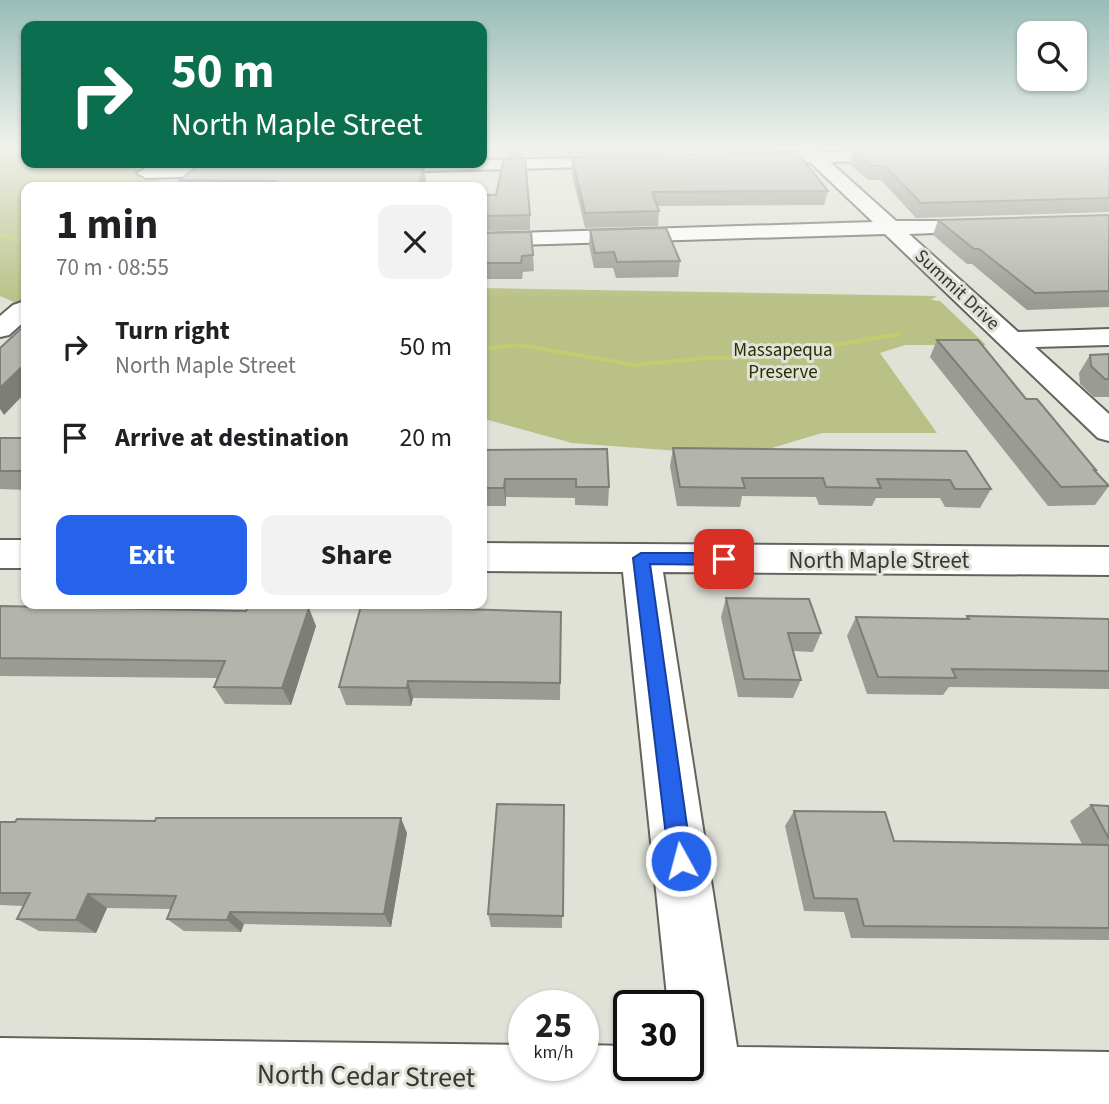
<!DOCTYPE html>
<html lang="en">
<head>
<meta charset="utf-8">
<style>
  :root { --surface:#fff; --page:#f2f2f2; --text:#202124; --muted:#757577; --accent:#2563eb }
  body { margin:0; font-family:"Source Sans 3",sans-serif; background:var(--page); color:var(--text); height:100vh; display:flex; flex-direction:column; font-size:26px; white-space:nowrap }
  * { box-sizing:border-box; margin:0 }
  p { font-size:23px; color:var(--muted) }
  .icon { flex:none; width:38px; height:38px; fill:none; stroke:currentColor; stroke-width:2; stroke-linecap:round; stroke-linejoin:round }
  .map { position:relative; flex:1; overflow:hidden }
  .details { position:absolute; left:21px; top:182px; width:466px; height:427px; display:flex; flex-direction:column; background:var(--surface); border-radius:14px; box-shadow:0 2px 5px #0004 }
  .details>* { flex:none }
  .hud { position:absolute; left:21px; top:21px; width:466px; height:147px; border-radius:14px; box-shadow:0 2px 5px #0004; background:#0b6e4f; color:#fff; overflow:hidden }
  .tools { position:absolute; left:1017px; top:21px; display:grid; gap:14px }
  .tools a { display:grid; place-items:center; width:70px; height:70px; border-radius:14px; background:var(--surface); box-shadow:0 2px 5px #0004; font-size:35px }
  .speed { position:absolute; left:508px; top:990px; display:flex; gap:14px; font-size:35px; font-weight:700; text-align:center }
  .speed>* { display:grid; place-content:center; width:91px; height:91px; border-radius:50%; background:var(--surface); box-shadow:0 2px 5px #0004; line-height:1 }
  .speed small { font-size:18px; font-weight:400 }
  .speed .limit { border:4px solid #111; border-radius:10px; background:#fff; color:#111 }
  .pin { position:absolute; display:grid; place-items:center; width:60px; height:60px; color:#fff; margin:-30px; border-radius:14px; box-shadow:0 4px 10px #0006 }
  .me { position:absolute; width:77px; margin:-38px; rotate:353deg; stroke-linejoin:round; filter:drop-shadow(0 0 5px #0008) }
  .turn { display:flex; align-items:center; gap:24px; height:147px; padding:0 35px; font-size:32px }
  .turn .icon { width:91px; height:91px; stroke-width:2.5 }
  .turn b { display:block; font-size:49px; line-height:60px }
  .round { display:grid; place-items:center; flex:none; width:74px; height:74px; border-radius:14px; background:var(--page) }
  .head { display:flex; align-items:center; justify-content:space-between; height:119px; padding:0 35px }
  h1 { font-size:42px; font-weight:700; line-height:52px }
  .action { display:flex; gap:14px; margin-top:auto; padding:14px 35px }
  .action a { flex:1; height:80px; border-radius:14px; background:var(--accent); color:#fff; font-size:28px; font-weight:700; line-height:80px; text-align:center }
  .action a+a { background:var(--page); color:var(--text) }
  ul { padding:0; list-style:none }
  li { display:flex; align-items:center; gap:21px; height:91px; padding:0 35px }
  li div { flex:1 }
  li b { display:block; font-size:26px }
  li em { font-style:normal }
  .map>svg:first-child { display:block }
  .green { fill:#b9c186 }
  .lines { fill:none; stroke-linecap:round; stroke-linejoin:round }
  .stream { fill:#c2cb6d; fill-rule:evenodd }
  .minor-casing { stroke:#63645b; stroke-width:4 }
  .minor { fill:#fff; fill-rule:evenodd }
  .wall { fill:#9a9b93 }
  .shaded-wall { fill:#7d7e78 }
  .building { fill:#b3b4ab; stroke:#7d7e78; stroke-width:2 }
  .route { fill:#2563eb; stroke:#184099; stroke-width:2 }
  .labels { text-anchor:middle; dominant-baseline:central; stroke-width:6; stroke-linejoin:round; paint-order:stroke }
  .far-street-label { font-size:19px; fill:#363733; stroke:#e0e2d8 }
  .far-park-label { font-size:19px; fill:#2b2e05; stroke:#e0e2d8 }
  .street-label { font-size:23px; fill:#363733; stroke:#e0e2d8 }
  .near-street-label { font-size:28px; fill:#363733; stroke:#e0e2d8 }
</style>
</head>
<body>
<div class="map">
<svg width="1109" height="1104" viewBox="0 0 1109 1104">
  <rect width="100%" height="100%" fill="#e0e2d8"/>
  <path class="green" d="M0 148H26V163H124L172 187H26V307L0 296Z
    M481 288 937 296 931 300 940 301 986 345H905L880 353 937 433H822L745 456 572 443 481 418Z"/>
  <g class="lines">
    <path class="stream" d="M0 233 26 240V244L0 237Z
      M898 332 902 334 901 336 759 360H705L635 367 520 347 481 351V347L520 343 635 363 705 356H759Z"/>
    <defs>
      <path id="minor" d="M797 148H815L819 152 909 151 911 155 903 160 830 162 896 221H993L996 225 993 229 986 231 909 234 1018 332 1109 329V345L1035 347 1109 414V441L1098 438 885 234 481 246V234L873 222 810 162 750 163 741 158 750 153 800 152Z
        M623 157 632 162 629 166 344 173 335 168 344 163H481V160Z
        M242 166 251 171 248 175 146 178 137 173 146 168Z
        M22 302 26 303V320L9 335 0 337V316L13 305Z
        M0 540H26V568H0Z
        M481 543 1109 547V575L663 572 737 1047 1109 1052V1104H0V1038L523 1045V1066H583V1045L628 1046V1066H688V1006H668L623 572 481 571Z"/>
    </defs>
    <use href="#minor" class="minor-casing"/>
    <use href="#minor" class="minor"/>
  </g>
  <path class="wall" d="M481 148H524V156L508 157V153H481Z
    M566 148H782L781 150 568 155Z
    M830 148H947L832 149Z
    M1109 148V212L916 218 881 180H868L849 164 853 151Z
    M572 157 828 191 824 205 658 206 659 211 658 226 585 228 571 170Z
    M218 163H322L218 164Z
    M320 163 321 167 426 181 424 187H183L180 180Z
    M481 195 530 215V230L481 231Z
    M1109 215V307L1027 310 972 264H967L933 235 938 220Z
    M590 230 680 261 678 277 616 278 613 268H594L589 245Z
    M481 233 533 255 534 271 523 272 522 279H481Z
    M937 340 1026 399 1096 470 1095 471 1109 486 1095 505 1048 506 930 357Z
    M1109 354V397H1094L1080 384 1079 373 1090 355Z
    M0 438H26V490L0 489Z
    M673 448 966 451 991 489 980 508 945 507 940 498H876L872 506 819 505 816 497 742 496 740 507 677 506 670 466Z
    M481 450 609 487 608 506 575 505V498L506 497V506H481Z
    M726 598 821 633 813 652 793 651 801 680 793 698 738 697 721 617Z
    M0 606 316 626 291 705 225 704 214 687 217 678 0 676Z
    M561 612 560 700 413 698 411 706 346 705 339 687Z
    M967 616 1109 619V689L949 687 943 695 867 694 847 636 856 617 965 619Z
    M564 805 562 928 491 927 488 914Z
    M1091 805 1109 806V940L851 938 844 912 804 911 785 826 794 811 894 841 1082 844 1070 821Z
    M155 821 407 833 391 927 244 924 241 932 184 931 167 919 171 909 107 908 96 933 39 931 17 919 24 906 0 905V822Z"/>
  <path class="shaded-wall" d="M424 167 426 181 424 187H418Z
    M26 363V392L4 415 0 409V388Z
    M505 479 506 497V506L504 488Z
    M309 608 316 626 291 705 282 688Z
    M408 681 413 698 411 706 407 688Z
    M401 818 407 833 391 927 384 914Z
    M88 894 107 908 96 933 76 920Z
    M230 912 244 924 241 932 227 920Z"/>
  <path class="building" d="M982 148H1109V198L921 203 885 166H872L853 151Z
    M797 152 828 191 652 192 659 211 585 213 572 157Z
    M525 158 530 215 481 216V195H496L504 159Z
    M320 163 317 167H424L418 187H272L276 181 180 180 197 166Z
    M1109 215V291L1035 293 979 249H974L938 220Z
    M666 228 680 261 617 262 614 252 595 253 590 230Z
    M531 232 533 255 522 256 521 263H481V233Z
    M26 324V363L0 388V348Z
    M937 340H978L1026 399H1037L1096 470H1094L1109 486 1061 487Z
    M1109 354V379H1105L1091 366 1090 355Z
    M0 438H26V471H0Z
    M673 448 966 451 991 489H955L950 480 877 479 881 488 826 487 823 478H742L745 488 680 487Z
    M607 449 609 487H576V479H505L504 488H481V450Z
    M726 598 809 599 821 633H788L801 680 744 679Z
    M0 606 246 611 248 607 309 608 282 688 214 687 225 661 0 658Z
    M361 606 561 612 560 683 408 681 407 688 339 687Z
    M967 616 1109 619V671L952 669 956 678 878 677 856 617 969 619Z
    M497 804 564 805 563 916 488 914Z
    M1091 805 1109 806V839Z
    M794 811 885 812 894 841 1109 845V928L864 926 857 899 814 898Z
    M156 818H401L384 914 230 912 227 920 167 919 176 896 88 894 76 920 17 919 30 893H0V822H15L17 819 155 821Z"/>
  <linearGradient id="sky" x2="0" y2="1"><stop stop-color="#99bdb7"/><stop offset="0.49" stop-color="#f1f2ed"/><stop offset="1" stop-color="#f1f2ed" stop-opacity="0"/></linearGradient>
  <rect width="1109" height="302" fill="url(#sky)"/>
  <path class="route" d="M641 553H724L732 559 724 565 650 564 692 861 689 869 681 872 672 869 669 861 633 558Z"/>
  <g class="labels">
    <g class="far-street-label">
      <text transform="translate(957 290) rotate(43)">Summit Drive</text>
    </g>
    <g class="far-park-label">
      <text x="783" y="350">Massapequa<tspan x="783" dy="22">Preserve</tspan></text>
    </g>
    <g class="street-label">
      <text x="879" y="560">North Maple Street</text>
    </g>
    <g class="near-street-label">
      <text transform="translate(366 1076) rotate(1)">North Cedar Street</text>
    </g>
  </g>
</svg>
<div class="tools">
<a><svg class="icon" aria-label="search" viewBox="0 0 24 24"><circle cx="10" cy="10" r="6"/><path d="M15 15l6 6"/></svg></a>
</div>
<div class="speed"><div>25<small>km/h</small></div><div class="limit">30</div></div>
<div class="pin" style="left:724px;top:559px;background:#d93025"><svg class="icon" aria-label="arrive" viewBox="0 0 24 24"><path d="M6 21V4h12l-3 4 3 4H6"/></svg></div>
<svg class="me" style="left:681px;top:861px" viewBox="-20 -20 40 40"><circle r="17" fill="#2563eb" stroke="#fff" stroke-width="3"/><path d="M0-11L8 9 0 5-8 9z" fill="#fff"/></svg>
<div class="hud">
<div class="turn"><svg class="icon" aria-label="right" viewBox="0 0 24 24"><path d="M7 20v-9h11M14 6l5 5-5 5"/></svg><div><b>50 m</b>North Maple Street</div></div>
</div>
<section class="details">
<div class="head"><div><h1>1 min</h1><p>70 m · 08:55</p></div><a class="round"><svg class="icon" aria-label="close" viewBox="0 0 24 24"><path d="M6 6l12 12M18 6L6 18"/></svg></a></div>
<ul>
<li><svg class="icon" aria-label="right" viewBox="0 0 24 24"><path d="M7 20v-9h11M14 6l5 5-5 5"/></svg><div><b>Turn right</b><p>North Maple Street</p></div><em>50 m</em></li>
<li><svg class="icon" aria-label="arrive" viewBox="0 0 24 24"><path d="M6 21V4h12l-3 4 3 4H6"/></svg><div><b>Arrive at destination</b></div><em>20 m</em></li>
</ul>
<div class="action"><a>Exit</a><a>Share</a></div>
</section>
</div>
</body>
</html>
